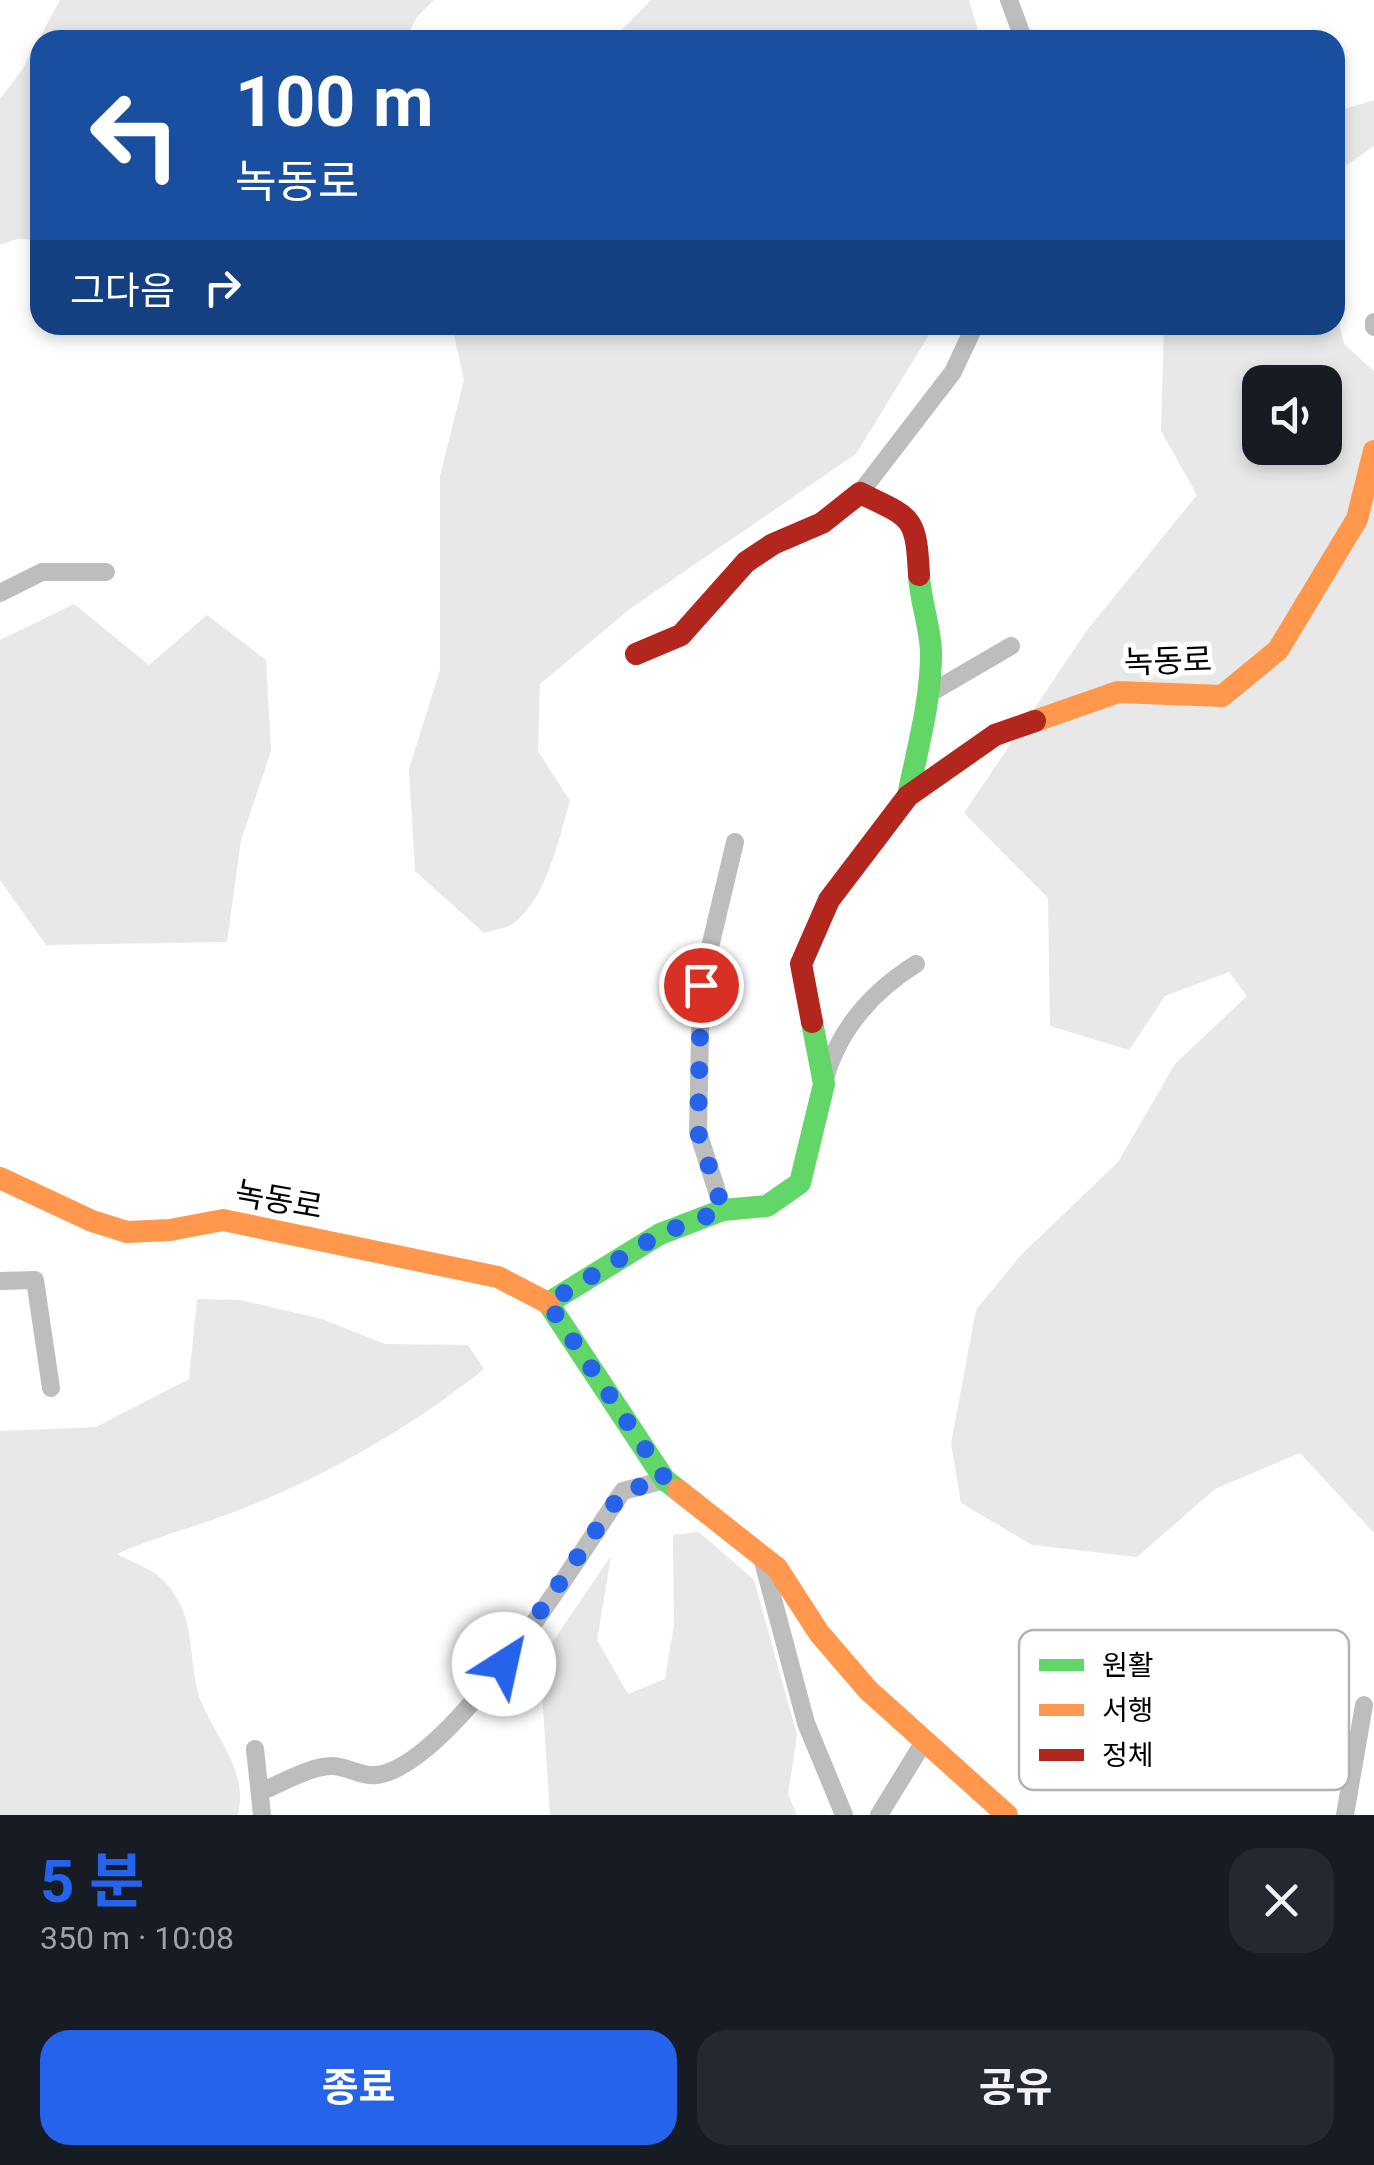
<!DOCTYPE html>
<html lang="ko">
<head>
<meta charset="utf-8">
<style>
  :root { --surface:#171b24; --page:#242831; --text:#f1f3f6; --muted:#9ea1a6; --accent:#2563eb }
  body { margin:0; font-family:Roboto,"Noto Sans KR",sans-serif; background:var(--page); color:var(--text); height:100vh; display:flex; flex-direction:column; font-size:38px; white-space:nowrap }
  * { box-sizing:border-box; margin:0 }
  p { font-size:32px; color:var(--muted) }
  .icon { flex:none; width:55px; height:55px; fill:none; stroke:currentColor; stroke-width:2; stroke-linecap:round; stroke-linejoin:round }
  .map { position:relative; height:1815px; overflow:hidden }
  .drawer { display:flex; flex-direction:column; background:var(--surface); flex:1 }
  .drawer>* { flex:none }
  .top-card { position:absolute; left:30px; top:30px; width:1315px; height:305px; border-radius:30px; box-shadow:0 5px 15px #0003; background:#1a4fa0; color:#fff; overflow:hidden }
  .tools { position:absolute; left:1242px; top:365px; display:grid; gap:20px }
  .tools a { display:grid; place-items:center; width:100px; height:100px; border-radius:20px; background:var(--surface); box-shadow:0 5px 15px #0003; font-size:50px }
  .pin { position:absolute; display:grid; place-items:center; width:85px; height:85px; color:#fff; margin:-42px; border:5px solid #fff; border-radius:50%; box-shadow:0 2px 10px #0007 }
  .me { position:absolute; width:110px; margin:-55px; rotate:35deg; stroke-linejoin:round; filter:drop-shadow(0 0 8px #0008) }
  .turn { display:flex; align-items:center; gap:35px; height:210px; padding:0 40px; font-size:45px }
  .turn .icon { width:130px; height:130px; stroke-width:2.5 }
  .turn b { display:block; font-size:70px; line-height:85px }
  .then { display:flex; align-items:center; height:95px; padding:0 40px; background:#0003; gap:20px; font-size:38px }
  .round { display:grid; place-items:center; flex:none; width:105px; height:105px; border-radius:30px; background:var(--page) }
  .overview { display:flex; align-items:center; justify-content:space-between; height:170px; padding:0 40px }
  h1 { font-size:60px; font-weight:700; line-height:75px; color:var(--accent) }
  .button { display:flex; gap:20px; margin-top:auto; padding:20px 40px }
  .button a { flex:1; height:115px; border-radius:30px; background:var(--accent); color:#fff; font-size:40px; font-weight:700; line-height:115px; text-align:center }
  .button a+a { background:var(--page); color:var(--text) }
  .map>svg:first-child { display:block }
  .green { fill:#e8e8e8; fill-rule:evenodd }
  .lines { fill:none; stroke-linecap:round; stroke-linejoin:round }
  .street { stroke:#bdbdbd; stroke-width:18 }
  .fast { stroke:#63d668; stroke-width:22 }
  .slow { stroke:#ff974d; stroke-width:22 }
  .jam { stroke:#b3261e; stroke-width:22 }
  .route { stroke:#2563eb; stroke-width:18; stroke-dasharray:0 32.4 }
  .labels { text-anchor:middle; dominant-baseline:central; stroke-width:10; stroke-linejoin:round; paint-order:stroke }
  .street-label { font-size:32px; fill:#000; stroke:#fff }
  .key { fill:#fff; stroke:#b2b2b2; stroke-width:2.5 }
  .key-label { font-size:28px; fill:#000 }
</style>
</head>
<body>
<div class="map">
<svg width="1374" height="1815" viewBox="0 0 1374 1815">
  <rect width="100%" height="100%" fill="#fff"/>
  <path class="green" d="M60 0H434L417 17 405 40H40V240L17 239 0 245V99L22 70Z
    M651 0H969L981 40H612Z
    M1374 100V146L1335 173V112Z
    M1335 304 1344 344 1374 371V1533L1300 1453 1215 1489 1137 1557 1032 1545 961 1503 951 1443 976 1310 1020 1256 1118 1162 1175 1064 1247 996 1229 972 1165 996 1129 1050 1050 1026 1048 898 964 813 1088 629 1197 495 1161 431 1164 325H1335ZM1260 382H1325V448H1260Z
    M452 325H935L856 454 631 608 540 684 538 751 570 801C558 840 548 896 514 923 507 929 493 930 484 933L415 871 409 769 440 670V476L464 380Z
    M74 604 149 665 207 615 266 660 271 751 241 840 227 942 46 945 0 880V640Z
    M197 1299 240 1300 322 1319 385 1344 468 1345 484 1369C412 1427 326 1476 239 1510 199 1526 157 1536 117 1554 147 1570 163 1570 181 1606 195 1636 189 1676 203 1706 219 1742 248 1772 238 1815H0V1431L96 1427 189 1379Z
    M699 1532 754 1580 797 1735 788 1794 797 1815H550L541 1677 553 1641 611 1556 597 1640 628 1694 665 1679 674 1624 673 1535Z"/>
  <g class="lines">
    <path class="street" d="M1009 0 1023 38 1044 40
      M1374 322V327
      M860 493 953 372 975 325
      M0 593 42 572H106
      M927 695 1011 646
      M825 1079C839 1029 873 991 916 964
      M723 1210 698 1132 701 985 735 842
      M0 1281 35 1280 51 1388
      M761 1554 806 1723 844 1815
      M255 1749 262 1815
      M260 1792C280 1784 310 1766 332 1766 346 1766 362 1777 377 1775 453 1764 578 1556 623 1491L665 1480
      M879 1815 925 1740
      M1345 1815 1364 1705"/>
    <path class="fast" d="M908 796C917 750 931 701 931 654 931 628 920 601 919 575
      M678 1490 665 1480 548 1303 660 1234 723 1210 767 1206 800 1183 824 1084 812 1022"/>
    <path class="slow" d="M1035 721 1118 692 1222 696 1278 650 1357 519 1374 451
      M0 1178 92 1221 127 1232 170 1230 223 1220 498 1277 548 1303
      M678 1490 777 1568 819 1633 868 1690 1007 1815"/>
    <path class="jam" d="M636 654 681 635 746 562 773 544 822 523 860 493C912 518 916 515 919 575
      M812 1022 801 964 829 900 908 796 995 735 1035 721"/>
  </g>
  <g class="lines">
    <path class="route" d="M504 1664 623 1491 666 1480 548 1303 660 1234 723 1210 698 1132 701 985"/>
  </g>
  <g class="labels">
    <g class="street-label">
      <text transform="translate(1168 661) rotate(-2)">녹동로</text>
      <text transform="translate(279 1200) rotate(10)">녹동로</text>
    </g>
  </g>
  <rect x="1019" y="1630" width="330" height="160" rx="15" class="key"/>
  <rect x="1039" y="1659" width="45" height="12" fill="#63d668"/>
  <rect x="1039" y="1704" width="45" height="12" fill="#ff974d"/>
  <rect x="1039" y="1749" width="45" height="12" fill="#b3261e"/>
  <g class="key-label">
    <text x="1102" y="1675">원활</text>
    <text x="1102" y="1720">서행</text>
    <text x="1102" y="1765">정체</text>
  </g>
</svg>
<div class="tools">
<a><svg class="icon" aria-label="sound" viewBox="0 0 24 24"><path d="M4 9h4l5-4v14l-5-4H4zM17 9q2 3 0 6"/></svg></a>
</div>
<div class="pin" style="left:701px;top:985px;background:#d93025"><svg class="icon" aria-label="arrive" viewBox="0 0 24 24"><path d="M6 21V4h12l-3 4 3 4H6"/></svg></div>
<svg class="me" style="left:504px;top:1664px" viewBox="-20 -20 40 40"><circle r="19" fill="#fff"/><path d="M0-13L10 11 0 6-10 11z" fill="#2563eb"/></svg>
<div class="top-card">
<div class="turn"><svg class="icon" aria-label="left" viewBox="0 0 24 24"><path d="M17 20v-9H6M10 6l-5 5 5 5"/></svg><div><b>100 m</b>녹동로</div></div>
<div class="then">그다음<svg class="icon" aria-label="right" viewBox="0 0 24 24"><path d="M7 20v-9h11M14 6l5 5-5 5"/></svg></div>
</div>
</div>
<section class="drawer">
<div class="overview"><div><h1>5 분</h1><p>350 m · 10:08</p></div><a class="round"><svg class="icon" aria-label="close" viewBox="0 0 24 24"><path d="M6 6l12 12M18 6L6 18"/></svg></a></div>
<div class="button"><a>종료</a><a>공유</a></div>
</section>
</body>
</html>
